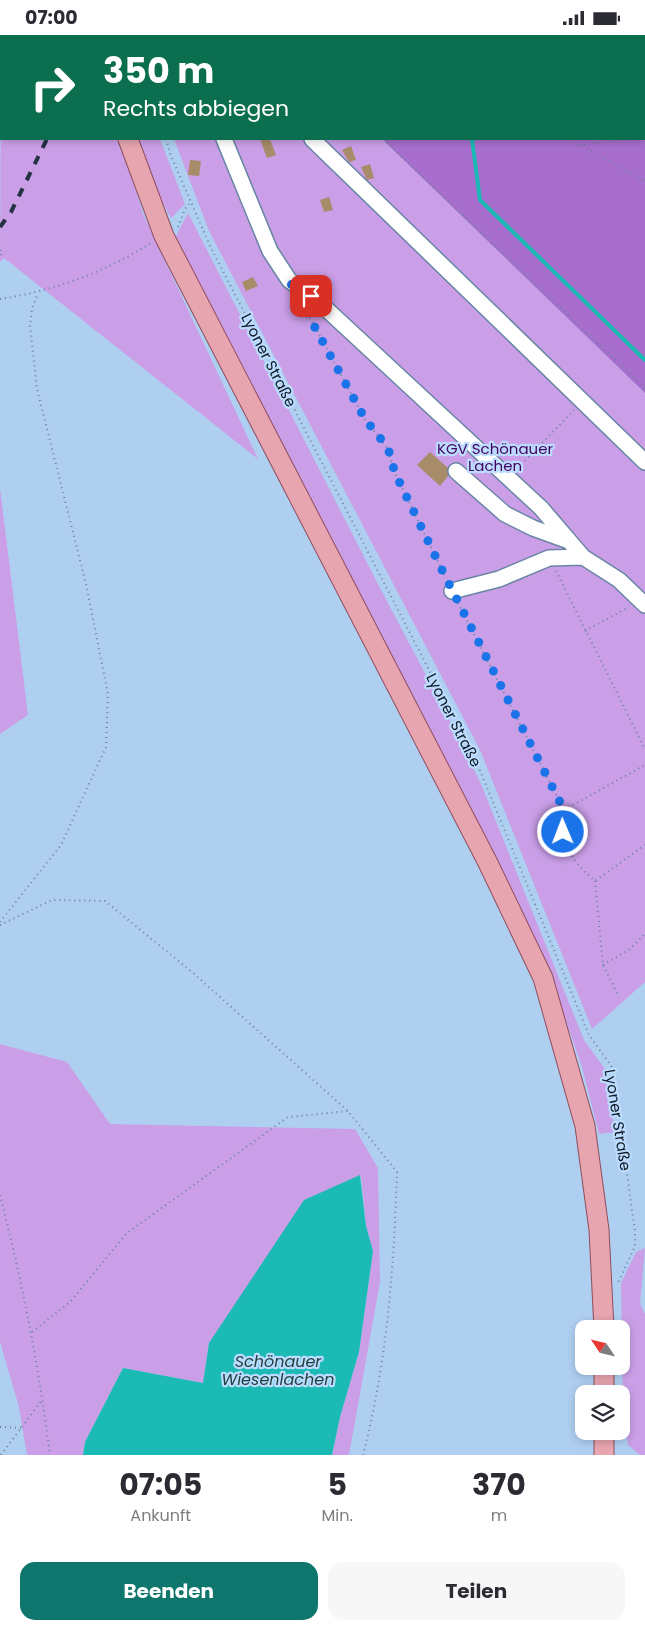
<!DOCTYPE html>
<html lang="de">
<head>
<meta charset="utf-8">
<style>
  :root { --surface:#fff; --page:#f7f7f7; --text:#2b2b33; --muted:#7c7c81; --accent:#0f766e }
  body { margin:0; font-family:Poppins,sans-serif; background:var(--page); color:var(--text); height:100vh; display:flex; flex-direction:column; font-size:19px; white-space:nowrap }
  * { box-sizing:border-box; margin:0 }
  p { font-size:16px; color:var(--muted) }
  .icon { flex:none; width:28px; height:28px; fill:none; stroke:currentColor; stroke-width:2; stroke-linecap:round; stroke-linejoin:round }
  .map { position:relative; height:1420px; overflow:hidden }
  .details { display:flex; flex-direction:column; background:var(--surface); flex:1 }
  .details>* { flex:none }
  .top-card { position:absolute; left:0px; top:0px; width:645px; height:105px; box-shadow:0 2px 8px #0003; background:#0b6e4f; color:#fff; overflow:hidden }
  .needle { width:32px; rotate:305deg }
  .fabs { position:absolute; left:575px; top:1285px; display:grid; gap:10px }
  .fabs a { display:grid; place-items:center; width:55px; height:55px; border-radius:10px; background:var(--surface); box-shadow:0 2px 8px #0003; font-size:25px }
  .pin { position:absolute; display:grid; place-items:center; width:42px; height:42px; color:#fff; margin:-21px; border-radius:10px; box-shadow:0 2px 8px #0006 }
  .me { position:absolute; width:55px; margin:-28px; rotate:359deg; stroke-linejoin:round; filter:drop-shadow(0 0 4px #0008) }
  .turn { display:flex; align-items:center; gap:18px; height:105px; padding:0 20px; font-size:22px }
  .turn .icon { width:65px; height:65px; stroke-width:2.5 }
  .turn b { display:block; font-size:35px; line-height:42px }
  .eta { display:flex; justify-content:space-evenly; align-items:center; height:85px; text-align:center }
  .eta b { font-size:30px; font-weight:700; line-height:35px }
  .button { display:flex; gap:10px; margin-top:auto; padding:10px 20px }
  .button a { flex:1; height:58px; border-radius:15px; background:var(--accent); color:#fff; font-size:20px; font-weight:700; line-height:58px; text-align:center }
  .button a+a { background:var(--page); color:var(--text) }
  .status { display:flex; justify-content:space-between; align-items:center; height:35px; padding:0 25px; background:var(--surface); direction:ltr }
  .status svg { height:14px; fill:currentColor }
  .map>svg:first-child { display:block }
  .green { fill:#ca9fe8 }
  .forest { fill:#a86ecd }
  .water { fill:#1bbab5 }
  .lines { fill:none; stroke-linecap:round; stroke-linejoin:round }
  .stream { stroke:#1bbab5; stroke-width:4 }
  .building { fill:#a88b69 }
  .minor-casing { stroke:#6885a4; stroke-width:18 }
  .major-casing { stroke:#904d5d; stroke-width:21 }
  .path { stroke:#6b829b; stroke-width:2; stroke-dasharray:1 4; stroke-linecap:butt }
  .minor { stroke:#fff; stroke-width:15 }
  .major { stroke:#e7a5b0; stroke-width:19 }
  .rail { stroke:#243242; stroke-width:4; stroke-dasharray:9 9; stroke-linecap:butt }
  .route { stroke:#1a73e8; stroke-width:9; stroke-dasharray:0 16.2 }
  .labels { text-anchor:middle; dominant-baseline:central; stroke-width:4.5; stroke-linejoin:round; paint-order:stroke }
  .street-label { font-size:15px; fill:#0d1824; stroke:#bcdcff }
  .park-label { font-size:15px; fill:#42025e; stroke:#bcdcff }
  .water-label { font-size:16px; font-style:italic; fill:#213f3d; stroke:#bcdcff }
</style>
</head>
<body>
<div class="status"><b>07:00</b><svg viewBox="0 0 49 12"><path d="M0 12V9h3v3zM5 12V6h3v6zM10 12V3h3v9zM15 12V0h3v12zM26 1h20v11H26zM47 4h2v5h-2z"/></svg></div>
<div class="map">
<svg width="645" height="1420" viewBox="0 0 645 1420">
  <rect width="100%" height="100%" fill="#afcff1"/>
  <path class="green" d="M1 17V104H121L143 179 258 424 4 223 0 227Z
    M137 104H160L185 169 171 183 151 146Z
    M174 104H382L645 358V947L592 994 480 715 209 196Z
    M188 178 379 551 457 699 481 749 584 1005 605 1034 615 1097 599 1099 582 1032 563 977 525 888 175 203Z
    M0 453 28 680 0 699Z
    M0 1009 67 1027 110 1089 355 1094 378 1133 380 1247 349 1420H332L340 1382 359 1317 373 1216 366 1191 361 1141 209 1308 203 1348 123 1333 85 1407 83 1420H27L19 1372 0 1307Z
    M645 1213 640 1268 645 1279V1420H640L628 1410 623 1376 621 1248 636 1217Z"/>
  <path class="forest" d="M578 0H645V358L382 104H644V1Z"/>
  <path class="water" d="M360 1140 366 1191 373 1216 359 1317 340 1382 332 1420H83L85 1407 123 1333 203 1348 209 1308 304 1165Z"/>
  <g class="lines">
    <path class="stream" d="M472 104 480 165 645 325"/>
  </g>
  <path class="building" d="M260 104H270L276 120 267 123Z
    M351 111 356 125 349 127 342 115Z
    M190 125 201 126 199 141 188 140Z
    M370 129 374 143 367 145 361 132Z
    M329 162 333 175 324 177 320 165Z
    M253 242 258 251 246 256 242 247Z
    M430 417 448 433V441L440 451 417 430Z"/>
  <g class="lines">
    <defs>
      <path id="minor" d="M0 5 1 3
        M224 104 270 216 289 245 322 270 541 473 583 522 619 545 645 570
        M312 104 645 427
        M456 436 505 479 533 493 566 505
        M452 556 499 544 549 523 583 522"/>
      <path id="major" d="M100 0V1
        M128 104 164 201 488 828 543 943 585 1091 599 1195 604 1294
        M604 1331V1359
        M604 1396V1420"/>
    </defs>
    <use href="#minor" class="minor-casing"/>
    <use href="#major" class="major-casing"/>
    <path class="path" d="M138 0V1
      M253 0 256 1
      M366 0 367 1
      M196 1 200 0
      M551 1 552 0
      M588 1 589 0
      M644 13 645 11
      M644 102H645
      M166 104 171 121 211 213 476 726 589 1000 612 1032 635 1196V1211L617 1250
      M383 104 645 353
      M569 104 645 146
      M581 104 580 110 631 104
      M178 192 185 174 190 168
      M0 215 2 218 0 222
      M0 264C53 256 106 237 151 208
      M305 274 365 384 387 413 395 438 446 543
      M518 433 574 375
      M556 536 645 714
      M458 568 564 775C563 812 568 822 595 846L645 810
      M585 596 629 572
      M564 775 645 730
      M595 846 603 930 619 962
      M0 887 61 810 106 712 108 659 86 549 37 354 30 291 32 274 38 258
      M0 890 52 865 105 866 192 937 348 1076 397 1137C394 1232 387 1328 363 1420
      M603 930 630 914 645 899
      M0 1160C22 1246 39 1332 50 1420
      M32 1297 70 1267 127 1198 288 1082 348 1076
      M0 1392 23 1393
      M1 1420 43 1364"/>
    <use href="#minor" class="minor"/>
    <use href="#major" class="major"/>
    <path class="rail" d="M70 0V1
      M0 192 11 177 47 104"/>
  </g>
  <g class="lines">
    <path class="route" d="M311 261 289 245 365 384 388 413 395 438 444 539 564 775 563 797"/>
  </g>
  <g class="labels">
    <g class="street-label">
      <text transform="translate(269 325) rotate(63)">Lyoner Straße</text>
      <text transform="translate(454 685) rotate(63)">Lyoner Straße</text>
      <text transform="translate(618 1085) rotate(81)">Lyoner Straße</text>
    </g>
    <g class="park-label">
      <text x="495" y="413">KGV Schönauer<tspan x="495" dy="17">Lachen</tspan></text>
    </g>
    <g class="water-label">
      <text x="278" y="1326">Schönauer<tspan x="278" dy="18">Wiesenlachen</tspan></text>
    </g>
  </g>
</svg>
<div class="fabs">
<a><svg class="needle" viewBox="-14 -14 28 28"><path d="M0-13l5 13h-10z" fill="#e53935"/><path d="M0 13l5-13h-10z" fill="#7c7c81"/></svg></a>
<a><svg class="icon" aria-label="layers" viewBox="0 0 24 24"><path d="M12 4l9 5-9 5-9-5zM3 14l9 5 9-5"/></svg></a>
</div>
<div class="pin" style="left:311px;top:261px;background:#d93025"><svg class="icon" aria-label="arrive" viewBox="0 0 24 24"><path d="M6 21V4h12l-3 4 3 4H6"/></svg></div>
<svg class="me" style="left:563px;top:797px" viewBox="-20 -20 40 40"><circle r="17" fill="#1a73e8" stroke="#fff" stroke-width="3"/><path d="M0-11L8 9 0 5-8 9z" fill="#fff"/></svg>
<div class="top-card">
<div class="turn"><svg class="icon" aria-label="right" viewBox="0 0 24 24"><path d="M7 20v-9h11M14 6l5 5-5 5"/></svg><div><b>350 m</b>Rechts abbiegen</div></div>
</div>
</div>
<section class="details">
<div class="eta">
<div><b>07:05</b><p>Ankunft</p></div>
<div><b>5</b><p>Min.</p></div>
<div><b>370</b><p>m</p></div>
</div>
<div class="button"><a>Beenden</a><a>Teilen</a></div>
</section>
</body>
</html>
